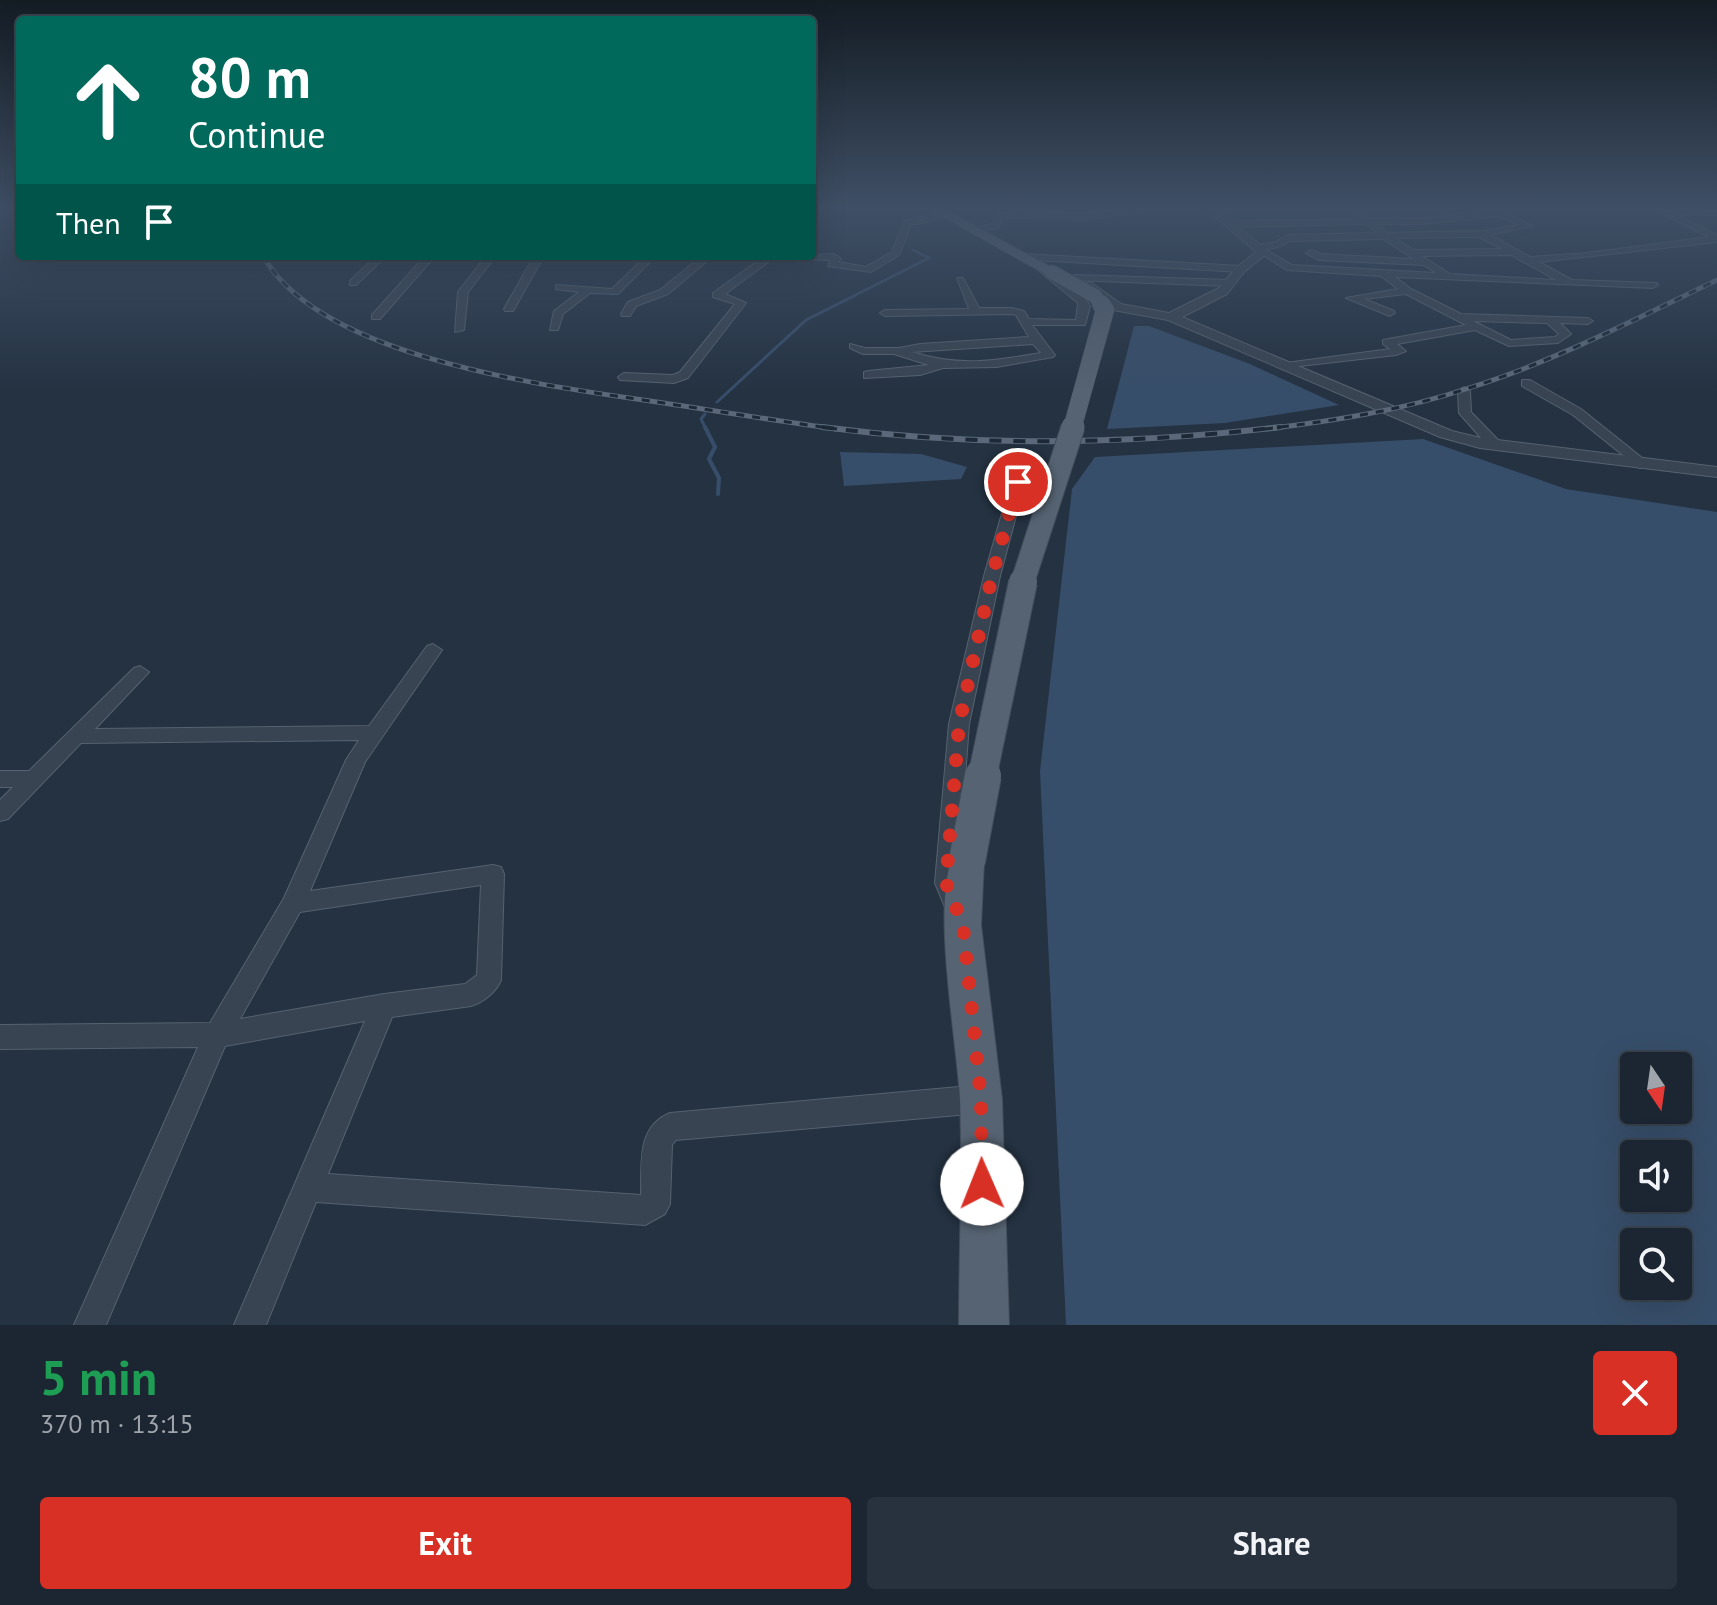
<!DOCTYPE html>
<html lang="en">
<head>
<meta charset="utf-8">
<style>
  :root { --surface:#1b2632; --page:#28323e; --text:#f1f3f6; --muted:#a0a5ac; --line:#39434d; --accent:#d93025 }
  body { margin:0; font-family:"PT Sans",sans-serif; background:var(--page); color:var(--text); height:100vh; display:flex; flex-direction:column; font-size:30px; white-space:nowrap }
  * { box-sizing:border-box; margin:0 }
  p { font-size:26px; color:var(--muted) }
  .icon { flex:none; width:44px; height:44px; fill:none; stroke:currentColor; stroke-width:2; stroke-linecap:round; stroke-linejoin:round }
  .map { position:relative; height:1325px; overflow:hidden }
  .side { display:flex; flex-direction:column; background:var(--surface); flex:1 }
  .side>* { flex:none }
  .hud { position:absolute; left:16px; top:16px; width:800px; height:244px; border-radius:8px; box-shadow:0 8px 32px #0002,0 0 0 2px var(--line); background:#00695c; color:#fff; overflow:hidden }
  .needle { width:52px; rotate:167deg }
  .controls { position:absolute; left:1620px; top:1052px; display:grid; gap:16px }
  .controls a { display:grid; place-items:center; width:72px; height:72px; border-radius:8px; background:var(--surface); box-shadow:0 8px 32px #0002,0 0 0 2px var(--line); font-size:40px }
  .pin { position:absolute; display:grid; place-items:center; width:68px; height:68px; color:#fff; margin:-34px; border:4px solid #fff; border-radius:50%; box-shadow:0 2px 8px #0007 }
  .me { position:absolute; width:88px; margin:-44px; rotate:359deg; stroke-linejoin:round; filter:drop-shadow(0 0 6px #0008) }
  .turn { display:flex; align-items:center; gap:28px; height:168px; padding:0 40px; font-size:36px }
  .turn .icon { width:104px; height:104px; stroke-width:2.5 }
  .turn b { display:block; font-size:56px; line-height:68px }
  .then { display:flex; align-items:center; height:76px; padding:0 40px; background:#0003; gap:16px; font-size:30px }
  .round { display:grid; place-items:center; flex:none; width:84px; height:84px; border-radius:8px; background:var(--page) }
  .head { display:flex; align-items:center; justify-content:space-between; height:136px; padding:0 40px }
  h1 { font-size:48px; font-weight:700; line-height:60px; color:#1e9e55 }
  .cta { display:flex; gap:16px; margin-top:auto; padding:16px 40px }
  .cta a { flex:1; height:92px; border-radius:8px; background:var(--accent); color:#fff; font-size:32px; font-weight:700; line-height:92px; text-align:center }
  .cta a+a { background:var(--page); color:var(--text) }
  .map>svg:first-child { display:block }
  .water { fill:#374e6a; fill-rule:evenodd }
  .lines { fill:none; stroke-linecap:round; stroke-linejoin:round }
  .stream-far1 { stroke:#374e6a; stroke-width:3 }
  .stream { stroke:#374e6a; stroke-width:4 }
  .minor-casing { stroke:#56626f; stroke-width:2 }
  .tertiary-casing { stroke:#56626f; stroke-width:2 }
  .primary-casing { stroke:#424d5b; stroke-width:2 }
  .minor { fill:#384452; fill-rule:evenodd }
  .tertiary { fill:#384452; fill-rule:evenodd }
  .primary { fill:#566372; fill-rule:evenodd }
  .rail-far1-casing { stroke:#5a6879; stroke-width:5 }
  .rail-casing { stroke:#5a6879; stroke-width:6 }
  .rail-far1 { stroke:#1d2937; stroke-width:3; stroke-dasharray:8; stroke-linecap:butt }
  .rail { stroke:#1d2937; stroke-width:4; stroke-dasharray:12; stroke-linecap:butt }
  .primary-bridge-far4-casing { stroke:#424d5b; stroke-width:15; stroke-linecap:butt }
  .primary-bridge-far3-casing { stroke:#424d5b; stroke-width:19; stroke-linecap:butt }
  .primary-bridge-far2-casing { stroke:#424d5b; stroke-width:25; stroke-linecap:butt }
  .primary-bridge-far1-casing { stroke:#424d5b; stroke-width:30; stroke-linecap:butt }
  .primary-bridge-casing { stroke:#424d5b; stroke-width:38; stroke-linecap:butt }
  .primary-bridge-far4 { stroke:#566372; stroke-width:14 }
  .primary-bridge-far3 { stroke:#566372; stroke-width:18 }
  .primary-bridge-far2 { stroke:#566372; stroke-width:23 }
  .primary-bridge-far1 { stroke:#566372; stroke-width:28 }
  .primary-bridge { stroke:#566372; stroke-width:36 }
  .route { stroke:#d93025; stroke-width:14; stroke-dasharray:0 25.2 }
</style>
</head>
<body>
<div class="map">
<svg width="1717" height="1325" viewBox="0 0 1717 1325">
  <rect width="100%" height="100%" fill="#243242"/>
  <path class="water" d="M1134 326H1149L1250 364 1339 405 1225 423 1107 429Z
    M1423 439 1566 489 1717 512V1325H1066L1040 771 1072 489 1095 457ZM1678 1066V1110H1634V1066ZM1634 1154H1678V1198H1634ZM1634 1242H1678V1286H1634Z
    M840 452 921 454 967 467 961 479 844 486Z"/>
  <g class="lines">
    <path class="stream-far1" d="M717 402 806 320 929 258 913 250
      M705 414 701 419 706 429"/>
    <path class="stream" d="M705 427 715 447 709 459 719 478 718 494"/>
    <defs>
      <path id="minor" d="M1154 207H1179L1087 219 1009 218 1002 219 998 228 972 232 968 229 992 224 996 215 1009 212 1087 213Z
        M1346 207H1355L1370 219 1423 218 1499 210 1532 226 1490 235 1530 257 1587 253 1709 237 1648 207 1667 211 1717 209V215H1676L1717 235V242L1539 262 1572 280 1657 283 1658 285 1653 288 1395 277 1411 289 1461 314 1588 318 1593 321 1588 324 1560 323 1571 334 1558 343 1509 346 1475 330 1397 344 1406 351 1396 355 1282 368 1280 366 1286 363 1390 349 1383 344V340L1466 325 1406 294 1364 299 1394 311 1395 313 1390 316 1346 298 1398 289 1381 276 1287 270 1258 252 1266 250 1292 265 1436 273 1424 265 1319 260 1306 253 1311 250 1321 254 1414 259 1383 239 1290 241C1280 248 1264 252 1252 246L1276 242 1288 235 1377 233 1366 224 1231 227 1227 224 1231 221 1360 219ZM1498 216 1519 225 1481 231 1387 233 1376 224H1423ZM1479 237 1502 249 1414 250 1395 238ZM1511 255 1556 280 1450 274 1422 256ZM1473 321 1547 323 1559 334 1555 337 1511 340Z
        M945 212 948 217 911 225 899 255 871 272 828 266 830 260 795 259 790 256 834 254 841 259 838 262 866 267 892 252 904 221Z
        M1023 254 1241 266 1246 269 1241 272 1035 260 1086 299 1090 306 1085 325H1032L1055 355 1053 357 996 367 943 368 920 375 864 378V372L868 371 929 365 894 354H863L850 348V344L865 348H899L920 344 1029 337 1016 315 1012 314 885 316 880 313 885 310 969 309 957 278H963L979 308H1012L1024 311 1029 319 1076 320 1078 303 1026 260 1020 259ZM1033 344 1041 353C993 361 960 367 912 352Z
        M376 256H386L356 285H350V281Z
        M425 256H435L380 319H372V315Z
        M486 256H496L468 292 464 330 455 332 458 292Z
        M534 256H544L513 311H505L504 309Z
        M646 256H656L618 294 590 293 563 314 558 330H550L554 311 579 292 556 289V285L612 289Z
        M702 256H713L668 294 636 306 630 316H622L621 314 628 302 660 290Z
        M765 256H776L725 294 746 303 688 378 674 383 620 380 618 377 624 373 673 375 680 372 735 304 713 297V293Z
        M1074 275 1230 280 1235 283 1230 286 1071 280 1069 278Z
        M1522 380H1530L1581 409 1651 465 1649 468H1639L1573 415 1522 386Z
        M1464 387 1470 391 1471 412 1500 442V448H1490L1459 413 1458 391Z
        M1018 478 1025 482 1000 576 969 724 957 883 968 907 964 914 956 917 948 914 935 883 949 724 984 576 1011 482Z
        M433 644 442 650 365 762 310 891 493 865 501 867 504 874 501 980C496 992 484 1002 471 1006L392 1017 328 1174 641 1195C642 1164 636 1127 670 1113L981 1085 991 1089 995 1099 991 1109 981 1113 676 1140 672 1145 670 1204 665 1214 645 1225 316 1202 266 1325H234L365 1021 225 1046 106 1325H74L198 1047 0 1049V1025L210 1023 284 898 346 760 359 740 81 743 8 819 0 821V800L13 787H0V771H29L134 668 140 666 149 672 95 729 369 726 427 646ZM481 885 477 975 465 984 384 994 240 1019 300 912Z"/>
      <path id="tertiary" d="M1204 207H1215L1269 252 1245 271 1227 294 1182 317 1452 431 1481 438 1717 467V477L1480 448 1440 437 1168 320 1113 310 1080 285 1090 282 1121 304 1169 313 1219 288 1237 267 1256 252Z"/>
      <path id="primary" d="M925 207H940L1060 272 1057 275H1047Z
        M967 847 979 851 984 861 981 925 1002 1099 1009 1325H959C959 1250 963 1174 960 1099 957 1040 930 899 955 851Z"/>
    </defs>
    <use href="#minor" class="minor-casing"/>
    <use href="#tertiary" class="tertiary-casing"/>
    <use href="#primary" class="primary-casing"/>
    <use href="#minor" class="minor"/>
    <use href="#tertiary" class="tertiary"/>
    <use href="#primary" class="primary"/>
    <defs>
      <path id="rail-far1" d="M263 256C321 359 549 386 657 402 717 411 777 421 837 429
        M1265 429C1334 421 1403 410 1469 388 1555 361 1636 319 1717 280"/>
      <path id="rail" d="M822 427C975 447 1128 445 1281 427"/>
    </defs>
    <use href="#rail-far1" class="rail-far1-casing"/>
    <use href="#rail" class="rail-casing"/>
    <use href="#rail-far1" class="rail-far1"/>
    <use href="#rail" class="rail"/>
    <defs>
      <path id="primary-bridge-far4" d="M1052 272 1095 296 1102 306"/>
      <path id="primary-bridge-far3" d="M1072 429 1105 310 1101 304"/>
      <path id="primary-bridge-far2" d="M1022 584 1073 427"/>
      <path id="primary-bridge-far1" d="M982 778 1023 582"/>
      <path id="primary-bridge" d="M967 861 983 776"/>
    </defs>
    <use href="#primary-bridge-far4" class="primary-bridge-far4-casing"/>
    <use href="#primary-bridge-far3" class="primary-bridge-far3-casing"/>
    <use href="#primary-bridge-far2" class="primary-bridge-far2-casing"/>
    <use href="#primary-bridge-far1" class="primary-bridge-far1-casing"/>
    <use href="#primary-bridge" class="primary-bridge-casing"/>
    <use href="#primary-bridge-far4" class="primary-bridge-far4"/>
    <use href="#primary-bridge-far3" class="primary-bridge-far3"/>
    <use href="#primary-bridge-far2" class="primary-bridge-far2"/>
    <use href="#primary-bridge-far1" class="primary-bridge-far1"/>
    <use href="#primary-bridge" class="primary-bridge"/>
  </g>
  <linearGradient id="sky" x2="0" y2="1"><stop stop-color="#141c24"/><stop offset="0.53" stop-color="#3f4f65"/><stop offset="1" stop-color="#3f4f65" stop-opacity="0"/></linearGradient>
  <rect width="1717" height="392" fill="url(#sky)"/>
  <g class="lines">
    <path class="route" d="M982 1184 981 1099 963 925 946 883 959 724 992 576 1018 482"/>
  </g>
</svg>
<div class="controls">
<a><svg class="needle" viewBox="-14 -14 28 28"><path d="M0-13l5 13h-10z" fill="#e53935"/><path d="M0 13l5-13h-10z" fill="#a0a5ac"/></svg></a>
<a><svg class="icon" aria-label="sound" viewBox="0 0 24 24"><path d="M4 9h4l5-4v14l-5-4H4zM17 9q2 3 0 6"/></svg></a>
<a><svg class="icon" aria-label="search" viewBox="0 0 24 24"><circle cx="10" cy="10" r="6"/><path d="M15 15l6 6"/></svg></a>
</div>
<div class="pin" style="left:1018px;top:482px;background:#d93025"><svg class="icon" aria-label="arrive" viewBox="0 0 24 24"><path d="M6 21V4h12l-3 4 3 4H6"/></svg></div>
<svg class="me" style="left:982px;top:1184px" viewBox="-20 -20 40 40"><circle r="19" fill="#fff"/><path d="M0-13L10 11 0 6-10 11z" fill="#d93025"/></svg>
<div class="hud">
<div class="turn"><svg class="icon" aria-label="ahead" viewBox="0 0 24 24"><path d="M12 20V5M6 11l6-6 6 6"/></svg><div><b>80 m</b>Continue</div></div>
<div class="then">Then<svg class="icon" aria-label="arrive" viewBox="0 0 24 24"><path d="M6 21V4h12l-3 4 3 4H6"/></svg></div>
</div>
</div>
<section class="side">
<div class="head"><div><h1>5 min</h1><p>370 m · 13:15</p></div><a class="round" style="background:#d93025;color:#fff"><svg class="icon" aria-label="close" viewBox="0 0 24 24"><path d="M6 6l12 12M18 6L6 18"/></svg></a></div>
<div class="cta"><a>Exit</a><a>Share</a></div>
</section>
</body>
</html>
